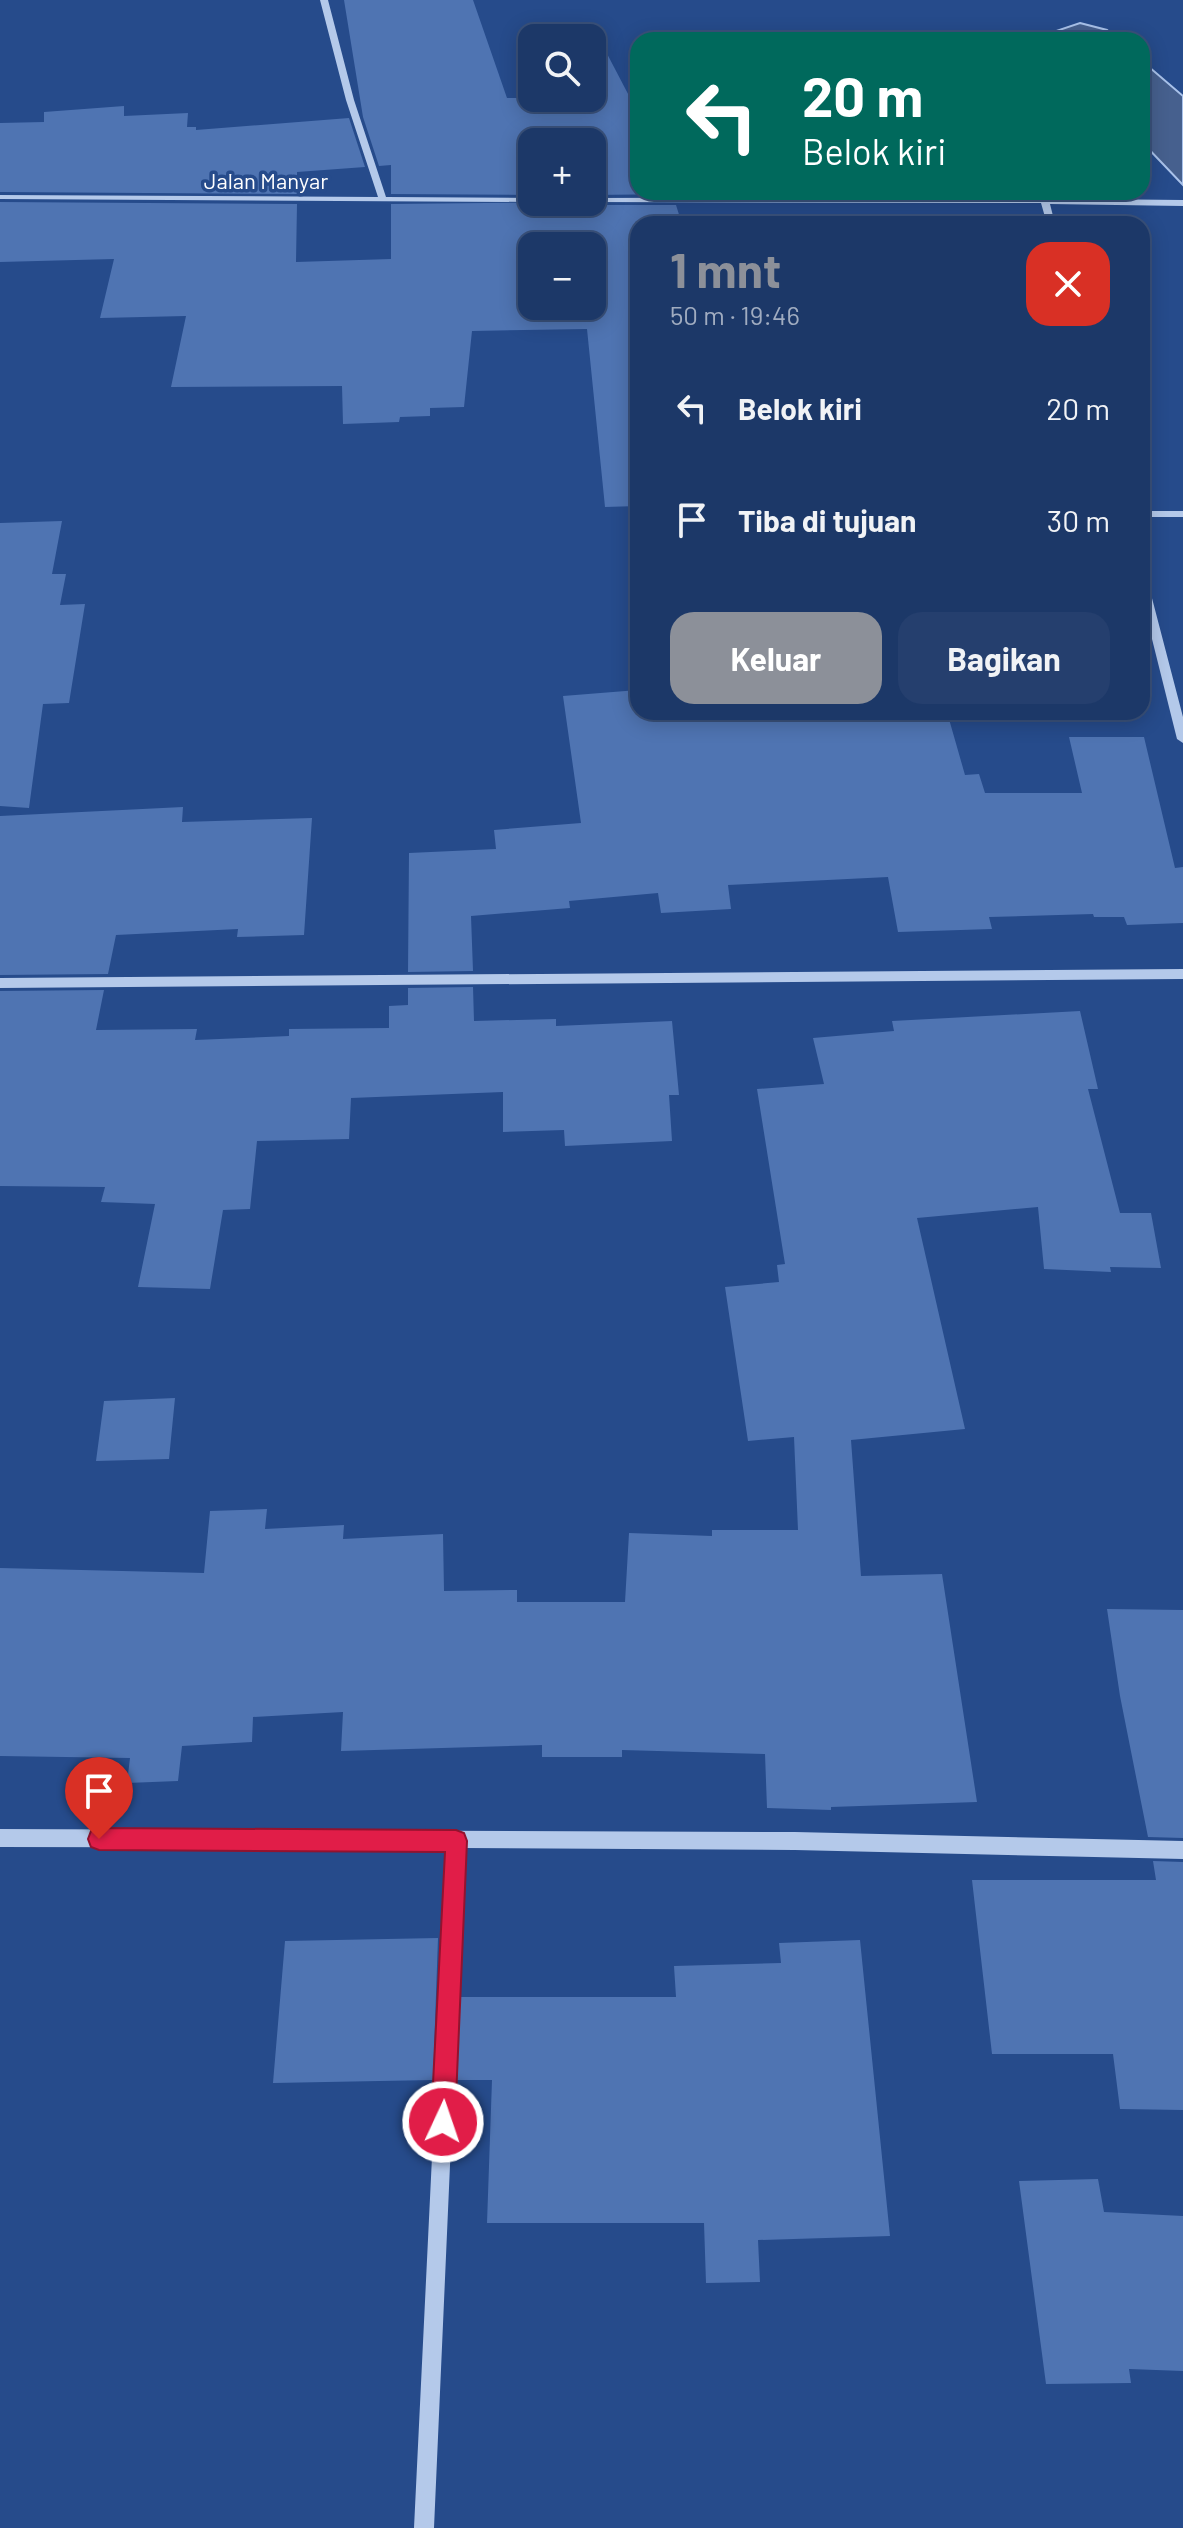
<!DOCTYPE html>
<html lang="id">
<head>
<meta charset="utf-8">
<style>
  :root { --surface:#1c3868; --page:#253f6e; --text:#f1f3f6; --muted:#a0acc0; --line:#3a527c; --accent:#8c9099 }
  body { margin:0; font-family:Barlow,sans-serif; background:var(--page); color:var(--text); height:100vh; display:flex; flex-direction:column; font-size:30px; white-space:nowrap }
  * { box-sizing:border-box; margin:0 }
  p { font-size:26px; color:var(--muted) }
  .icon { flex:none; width:44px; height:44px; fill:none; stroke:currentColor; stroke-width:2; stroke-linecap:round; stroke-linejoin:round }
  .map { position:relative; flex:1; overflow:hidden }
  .drawer { position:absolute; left:630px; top:216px; width:520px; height:504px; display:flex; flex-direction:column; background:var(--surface); border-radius:24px; box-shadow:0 4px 20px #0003,0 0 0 2px var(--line) }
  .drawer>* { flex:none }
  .hud { position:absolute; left:630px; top:32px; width:520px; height:168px; border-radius:24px; box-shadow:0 4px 20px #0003,0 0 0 2px var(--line); background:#00695c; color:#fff; overflow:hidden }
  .controls { position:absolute; left:518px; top:24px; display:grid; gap:16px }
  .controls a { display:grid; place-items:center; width:88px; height:88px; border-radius:16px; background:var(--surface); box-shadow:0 4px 20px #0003,0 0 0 2px var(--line); font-size:40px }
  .pin { position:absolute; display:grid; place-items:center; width:68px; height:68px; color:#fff; margin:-82px -34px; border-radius:50% 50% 50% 0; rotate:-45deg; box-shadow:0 0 8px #0007 }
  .pin .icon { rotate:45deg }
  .me { position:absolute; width:88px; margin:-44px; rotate:3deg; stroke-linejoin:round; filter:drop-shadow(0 0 6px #0008) }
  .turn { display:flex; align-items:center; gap:28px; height:168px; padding:0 40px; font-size:36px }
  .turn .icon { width:104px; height:104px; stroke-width:2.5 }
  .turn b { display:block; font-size:56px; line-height:68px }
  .round { display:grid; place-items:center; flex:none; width:84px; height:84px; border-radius:24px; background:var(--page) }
  .summary { display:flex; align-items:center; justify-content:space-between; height:136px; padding:0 40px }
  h1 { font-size:48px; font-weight:700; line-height:60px; color:var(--accent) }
  .primary-button { display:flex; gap:16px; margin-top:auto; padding:16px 40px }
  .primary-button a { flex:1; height:92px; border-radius:24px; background:var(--accent); color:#fff; font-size:32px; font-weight:700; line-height:92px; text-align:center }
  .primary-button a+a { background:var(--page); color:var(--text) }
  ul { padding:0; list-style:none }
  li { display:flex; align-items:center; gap:24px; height:112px; padding:0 40px }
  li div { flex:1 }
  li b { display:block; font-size:30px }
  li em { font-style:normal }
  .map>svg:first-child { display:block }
  .water { fill:#46608e; stroke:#a9c2ea; stroke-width:2 }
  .building { fill:#4f74b2; fill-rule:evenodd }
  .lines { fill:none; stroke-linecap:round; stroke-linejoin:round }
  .minor { fill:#b4c9ea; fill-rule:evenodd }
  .route { fill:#e11d48; stroke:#92132f; stroke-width:2 }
  .labels { text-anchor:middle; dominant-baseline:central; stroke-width:7; stroke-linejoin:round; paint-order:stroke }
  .far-street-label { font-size:22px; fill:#fff; stroke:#264b8b }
</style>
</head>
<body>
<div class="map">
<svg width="1183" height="2528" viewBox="0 0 1183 2528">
  <rect width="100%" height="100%" fill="#264b8b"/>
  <path class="water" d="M1080 23 1107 30 1118 40H1044L1050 33Z
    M1142 61 1183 96V185L1142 142Z"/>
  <path class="building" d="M344 0H473L507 98H592V25L638 113V192L681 194 592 195V142H532V195L391 194V165L379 166 363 117Z
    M124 106V116L188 113 187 127H196V130L349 118 365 167 297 172V194L0 192V123L44 122V112Z
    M0 202 297 204 296 262 391 259V204L587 202 590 205H676L682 224H638V506L605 507 587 329 472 331 464 407 430 408V416L400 417 399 422 343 424 342 386 171 387 186 316 100 318 114 259 0 262ZM532 246H592V306H532Z
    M62 521 52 574H66L60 605 85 604 69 703 43 704 29 808 0 806V523Z
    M638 690V712H803L804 717 947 712 965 775 979 774 985 793H1082L1069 737H1144L1175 868 1183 867V923L1127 925 1124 917H1094L1093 914 989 917 992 929 898 932 888 877 728 885 731 909 661 913 658 893 569 901 570 908 471 916 473 971 408 972 409 853 496 849 494 830 581 823 563 696Z
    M183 807 182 822 312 818 304 935 237 937 238 929 116 935 108 974 0 975V816Z
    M473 987 474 1021 556 1019V1026L672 1021 679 1095H669L672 1141 565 1146 564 1130 503 1132V1092L351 1098 349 1139 257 1141 250 1209 223 1210 210 1289 138 1287 155 1204 101 1202 105 1187 0 1186V991L104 990 96 1030 197 1029 195 1040 289 1036V1029L389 1028V1006L408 1005V988Z
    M1080 1011 1098 1089H1088L1120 1213H1151L1161 1268 1110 1267 1111 1272 1044 1269 1038 1207 917 1218 965 1429 851 1440 861 1576 942 1574 977 1802 831 1807V1810L767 1808 765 1754 622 1750V1757H542V1745L341 1751 343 1712 253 1717 252 1742 182 1746 178 1781 127 1783 130 1758 0 1756V1568L204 1573 210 1511 267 1509 265 1529 344 1525 343 1539 443 1534 444 1591 517 1590V1602H625L629 1533 712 1536V1530H798L794 1437 748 1441 725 1287 779 1282 777 1265 785 1264 757 1089 824 1084 813 1038 894 1031 892 1021Z
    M175 1398 169 1459 96 1461 104 1401Z
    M1107 1609 1183 1610V1838L1148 1837 1120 1696Z
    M1153 1861 1183 1862V2110L1120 2109 1113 2054H992L972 1880H1156Z
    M438 1938 433 2080 273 2083 285 1941Z
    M860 1940 890 2236 758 2240 760 2282 706 2283 704 2223H487L492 2080H457L460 1997H676L674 1966 781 1963 779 1943Z
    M1098 2179 1104 2212 1183 2216V2371L1129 2369 1131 2383 1046 2384 1019 2181Z"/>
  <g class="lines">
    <path class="minor" d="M320 0H328L354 100 386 197 532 198V202H534H532L0 199V195L378 197 346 100Z
      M904 197 1183 200V206L1050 204 1055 224H1047L1041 203 590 202H592V198Z
      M1142 511H1183V517H1142Z
      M1142 576 1147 579 1183 717V743L1177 739 1142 599Z
      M1183 969V979L0 988V978Z
      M0 1829 795 1832 1183 1841V1859L795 1850 464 1848 434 2528H414L447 1848 0 1847Z"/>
  </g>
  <path class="route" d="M99 1828 456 1830 464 1833 467 1841 455 2122 452 2131 443 2134 434 2131 431 2122 445 1852 99 1850 91 1847 88 1839 91 1831Z"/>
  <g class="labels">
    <g class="far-street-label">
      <text x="266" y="180">Jalan Manyar</text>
    </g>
  </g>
</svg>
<div class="controls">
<a><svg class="icon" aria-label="search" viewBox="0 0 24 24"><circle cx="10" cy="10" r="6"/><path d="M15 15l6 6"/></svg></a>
<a>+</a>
<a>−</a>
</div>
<div class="pin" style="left:99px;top:1839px;background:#d93025"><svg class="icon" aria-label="arrive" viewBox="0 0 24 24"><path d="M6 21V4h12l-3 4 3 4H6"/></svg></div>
<svg class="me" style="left:443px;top:2122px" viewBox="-20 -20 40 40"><circle r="17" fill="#e11d48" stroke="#fff" stroke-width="3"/><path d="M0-11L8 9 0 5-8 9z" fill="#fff"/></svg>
<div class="hud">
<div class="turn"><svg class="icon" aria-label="left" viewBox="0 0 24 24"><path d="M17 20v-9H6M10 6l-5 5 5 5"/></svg><div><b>20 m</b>Belok kiri</div></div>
</div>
<section class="drawer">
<div class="summary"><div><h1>1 mnt</h1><p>50 m · 19:46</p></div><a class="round" style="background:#d93025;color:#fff"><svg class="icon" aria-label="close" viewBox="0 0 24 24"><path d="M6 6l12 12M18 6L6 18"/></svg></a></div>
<ul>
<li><svg class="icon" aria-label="left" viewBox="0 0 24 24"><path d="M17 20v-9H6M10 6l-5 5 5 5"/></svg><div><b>Belok kiri</b></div><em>20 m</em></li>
<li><svg class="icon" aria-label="arrive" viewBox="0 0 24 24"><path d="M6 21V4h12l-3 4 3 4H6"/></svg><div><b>Tiba di tujuan</b></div><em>30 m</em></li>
</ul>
<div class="primary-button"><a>Keluar</a><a>Bagikan</a></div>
</section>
</div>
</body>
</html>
